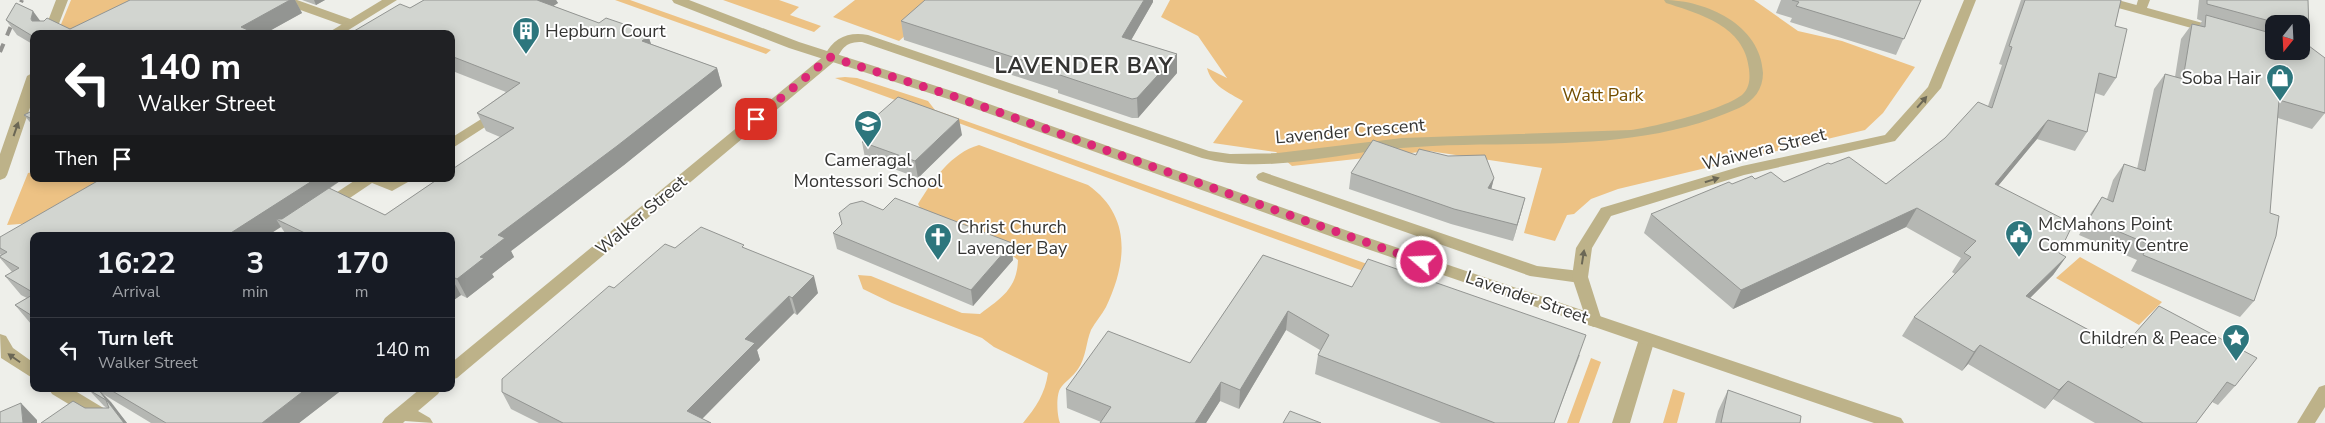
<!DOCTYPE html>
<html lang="en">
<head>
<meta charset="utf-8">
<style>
  :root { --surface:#171b24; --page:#20242c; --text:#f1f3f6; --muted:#9ea1a6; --line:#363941 }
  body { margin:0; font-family:"Nunito Sans",sans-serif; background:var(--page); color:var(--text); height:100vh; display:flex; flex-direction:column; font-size:19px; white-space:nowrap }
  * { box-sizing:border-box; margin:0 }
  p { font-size:16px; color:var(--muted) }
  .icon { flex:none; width:28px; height:28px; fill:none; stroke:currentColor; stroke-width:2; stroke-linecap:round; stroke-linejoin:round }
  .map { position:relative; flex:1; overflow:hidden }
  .sheet { position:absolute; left:30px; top:232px; width:425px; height:160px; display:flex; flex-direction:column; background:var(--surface); border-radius:10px; box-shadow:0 2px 12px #0003 }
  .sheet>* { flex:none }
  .top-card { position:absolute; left:30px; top:30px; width:425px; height:152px; border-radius:10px; box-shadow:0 2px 12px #0003; background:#202124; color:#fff; overflow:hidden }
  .needle { width:32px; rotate:198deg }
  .tools { position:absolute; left:2265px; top:15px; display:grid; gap:10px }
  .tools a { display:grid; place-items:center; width:45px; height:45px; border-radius:10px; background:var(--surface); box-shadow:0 2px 12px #0003; font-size:25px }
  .pin { position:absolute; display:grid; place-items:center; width:42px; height:42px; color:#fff; margin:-21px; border-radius:10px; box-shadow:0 2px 8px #0006 }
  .me { position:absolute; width:55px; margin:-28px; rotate:289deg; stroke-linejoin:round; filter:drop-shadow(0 0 4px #0008) }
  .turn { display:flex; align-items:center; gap:18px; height:105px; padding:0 25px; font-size:22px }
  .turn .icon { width:65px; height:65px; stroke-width:2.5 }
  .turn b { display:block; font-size:35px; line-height:42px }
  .then { display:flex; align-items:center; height:48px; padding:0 25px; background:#0003; gap:10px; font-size:19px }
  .eta { display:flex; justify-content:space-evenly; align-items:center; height:85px; text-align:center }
  .eta b { font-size:30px; font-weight:700; line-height:35px }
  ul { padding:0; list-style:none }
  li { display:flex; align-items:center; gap:15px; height:65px; padding:0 25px; border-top:1px solid var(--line) }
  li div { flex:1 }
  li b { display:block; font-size:19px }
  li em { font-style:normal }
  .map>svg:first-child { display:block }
  .green { fill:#edc284 }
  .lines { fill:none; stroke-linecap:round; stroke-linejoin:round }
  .service { fill:#bdb289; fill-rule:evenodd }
  .minor { fill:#bdb289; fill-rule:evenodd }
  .tertiary { fill:#bdb289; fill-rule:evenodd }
  .rail { stroke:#939390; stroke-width:4; stroke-dasharray:9 9; stroke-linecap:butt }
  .wall { fill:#b5b7b3; fill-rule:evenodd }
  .shaded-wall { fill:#939592 }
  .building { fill:#d2d5d0; stroke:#939592 }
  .oneway { fill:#6b6755 }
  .route { stroke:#db2777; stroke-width:9; stroke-dasharray:0 16.2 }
  .labels { text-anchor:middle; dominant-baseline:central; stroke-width:4; stroke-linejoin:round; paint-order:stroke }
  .poi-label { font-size:18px; fill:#353533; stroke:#fff; text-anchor:start }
  .park-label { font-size:18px; fill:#724d00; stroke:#fff }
  .street-label { font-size:18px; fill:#353533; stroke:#fff }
  .district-label { font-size:22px; font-weight:bold; letter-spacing:1px; fill:#353533; stroke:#fff }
</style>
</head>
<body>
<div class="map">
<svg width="2325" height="423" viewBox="0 0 2325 423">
  <rect width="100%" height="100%" fill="#eeefea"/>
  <path class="green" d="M71 0H137L68 34H57Z
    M615 0H630L771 50 766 54Z
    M723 0H779L799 7 790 15 821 26 814 32Z
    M855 0H946L899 41 833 17Z
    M1170 0H1754L1798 31 1842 41 1915 67 1883 113 1865 130 1618 189 1591 199 1574 214 1567 215 1555 241 1524 233 1542 168 1429 151 1292 166 1276 152 1213 143 1243 101C1229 93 1211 85 1207 68L1227 78 1198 36 1161 17Z
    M845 77 857 78 928 101 935 110 1370 265 1366 272 835 78Z
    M979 145 1088 185C1132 216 1127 263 1106 307 1102 315 1095 322 1091 330 1086 342 1086 358 1078 369 1073 377 1064 382 1060 389 1056 396 1057 416 1060 423H1023C1036 407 1045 394 1048 373L994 347 982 338 892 303 863 289 858 275 871 276 962 313 980 314C1001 298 1017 289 1018 260L999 245 926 218 918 204C933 180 951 153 979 145Z
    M34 172V179H141L71 220 7 225 28 173Z
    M2080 257 2162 302 2139 325 2056 278Z
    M1591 358 1601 362 1579 423H1567Z
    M1673 389 1685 393 1677 423H1663Z"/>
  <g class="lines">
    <path class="service" d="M279 0H297L353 20 355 23 353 26H345L281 3Z
      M2138 0H2150L2145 13H2137L2135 10Z
      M494 111 499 112 501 115 499 118 451 149V138Z
      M1263 172 1537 266 1580 271 1586 273 1588 277 1586 281 1580 283 1530 276 1258 180 1256 177 1258 174Z
      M357 179H410L408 182 392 191 372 183 332 210H322L320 206 322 202Z"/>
    <path class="minor" d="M56 0H68L55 34H43Z
      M382 0H397L342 34H326Z
      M1664 0C1706 0 1761 25 1763 73 1763 89 1754 101 1739 108 1630 157 1516 138 1401 148 1336 153 1266 175 1202 158L862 42C846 42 843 47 836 60L457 378 451 380V363L825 55C833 38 849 31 868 35L1209 151 1230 154 1278 153 1402 138 1631 130C1655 127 1726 109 1743 94 1750 87 1750 78 1749 69 1745 26 1700 14 1666 3Z
      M1964 0H1976L1941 88 1895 141 1744 175 1611 216 1592 248 1588 277 1602 321 1600 325 1594 327 1588 325 1572 277 1576 248 1601 208 1742 166 1885 135 1928 87Z
      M2098 0H2118L2221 28 2223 31 2217 35 2100 3Z
      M34 72V96L7 175 5 178 0 180V154L27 76Z
      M1647 333 1653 335 1655 339 1630 423H1612L1639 339 1641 335Z
      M0 334 6 336 13 348 34 363V379L1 358Z
      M49 389H72L120 418 123 423H100L52 394Z
      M420 389H441L438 394 418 411 430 418 433 423 405 421 403 423H382L385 418Z"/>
    <path class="tertiary" d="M672 0H689L799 42 958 93 1351 232 1901 418 1904 423H1874L1341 240 948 99 789 48 674 3Z
      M2325 385V407L2315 423H2297L2319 387Z"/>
    <path class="rail" d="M0 52 22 0"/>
  </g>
  <path class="wall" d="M130 0H295L302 13 264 34H34V45L17 35 6 20 40 21 70 29Z
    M302 0H325L316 5Z
    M424 0H556L558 3 553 6 599 23 647 32 651 44 717 68 722 86 624 165 511 251 514 257 492 274 494 277 467 298 461 295 451 302V236H287L281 227 34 236V325L31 324 15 305 27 298 21 295 5 276 12 272 0 258V256L1 255 0 254V237L343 179 329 189 385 215 500 137 486 131 477 113 506 92 455 72 451 74V34L410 8Z
    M1781 0H1921L1896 55 1790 22 1792 18 1776 13Z
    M2021 0H2121L2115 26 2116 78 2104 96 2095 93 2087 132 2075 151 2037 139 1998 186 2059 253 2066 257 2053 275 2030 298 2122 348 2159 306 2235 386 2218 405 2212 402 2196 423H2095L2053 399 2045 409 1968 364 1962 371 1902 336 1914 317 1955 274 1952 272 1961 258 1906 227 1733 309 1644 233 1651 214 1732 184 1755 179 1784 182 1831 164 1886 184 1988 106 2002 65 1999 64Z
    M2199 0H2308L2309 34 2303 42 2309 46 2325 113 2312 129 2278 118 2254 301 2240 317 2131 271 2137 260 2079 235 2091 213 2102 197 2107 199 2113 180 2124 164 2137 169 2154 89 2165 74 2175 77 2181 39 2192 24 2199 26 2202 21 2197 19ZM2274 24H2301V51H2274Z
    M1153 2 1131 40 1177 54V73L1138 118H1132L1058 93V90L904 40 901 21Z
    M34 110V127L24 115Z
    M873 119 962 135 918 178 865 158 862 142 875 130Z
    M1416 155 1494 178 1491 189 1525 198 1513 241 1451 224 1349 189 1351 173Z
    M839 213 1013 260 973 306 837 249 833 233 842 224Z
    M745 248 818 293 797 315 794 313 757 350 760 360 702 419 711 423H539L511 409 502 392 614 288Z
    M1263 255 1352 287 1580 355 1554 423H1441L1315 374 1318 355 1320 350 1286 330 1239 409 1220 401 1206 423H1100L1101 422 1067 408 1066 389 1190 363Z
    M91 389H343L299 423H151L103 394 127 423H41L85 408H107L104 406 89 390Z
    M1728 390 1800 423H1715L1718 411Z"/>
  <path class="shaded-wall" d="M290 0H295L302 13 264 34H242L241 27Z
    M314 0H325L316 5Z
    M532 0H556L558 3 538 16Z
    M1144 0H1153V2L1122 56V37Z
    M33 11 44 26 41 33 31 19Z
    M647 32 653 50 642 41V36Z
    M1177 54V73L1138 118 1137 98Z
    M451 65 455 72 451 74Z
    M717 68 722 86 624 165 511 251 514 257 492 274 494 277 467 298 457 279 480 257 498 235Z
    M959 119 962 135 918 178 915 161Z
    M2048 120 2037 139 1984 203 1995 184Z
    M1494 178 1490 194 1488 188Z
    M307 179H343L320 194 285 224 276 219 281 227 267 236H226Z
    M1525 198 1521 213 1513 241 1517 225Z
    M1917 208 1906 227 1733 309 1741 290Z
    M1012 243 1013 260 973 306 971 290Z
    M2066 257 2053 275 2013 315 2026 296Z
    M814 276 818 293 797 315 792 298Z
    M451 277 461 295 451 302Z
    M789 296 794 313 757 350 760 360 698 423 687 411 745 339Z
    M1288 311 1286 330 1239 409 1240 390Z
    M1980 345 1968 364 1962 371 1974 352Z
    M2068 381 2053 399 2045 409 2059 390Z
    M1221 382 1220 401 1206 423H1195Z
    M98 389 111 402 127 423H124Z
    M306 389H343L299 423H262Z
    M21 403 37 420V423H23Z"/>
  <path class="building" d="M130 0H290L241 27 248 30 242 34H34V37L6 20 16 3 33 11 31 19 32 21H44L47 18 70 29Z
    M424 0H537L599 23 606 18 647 32 642 36 647 37 642 41 717 68 617 146 498 235 505 238 480 257 484 258 457 279 451 276V236H311L276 219H282L329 188 385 215 438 179H451V170L514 128 477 113 520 83 451 56V34H349L400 4 410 8Z
    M925 0H1144L1122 37 1177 54 1137 98 1132 99 1057 74 1059 72 901 21Z
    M1792 0H1921L1904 39 1796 6 1799 2Z
    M2025 0H2121L2115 26 2127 29 2116 78 2099 73 2087 132 2048 120 1995 184 2073 224 2059 253 2066 257 2026 296 2122 348 2159 306 2257 358 2235 386 2227 382 2196 423H2143L2068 381 2059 390 1980 345 1974 352 1914 317 1971 257 1964 253 1976 241 1917 208 1741 290 1651 214 1729 182 1732 184 1752 176 1755 179 1771 172 1784 182 1828 163 1831 164 1849 157 1886 184 1945 138 1978 102 1992 108 2012 47 2009 46Z
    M2207 0H2308L2309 34H2301V24H2281L2207 4Z
    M2206 15 2274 34V51H2301V41L2309 43V46L2325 58V113L2279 100 2270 213 2279 216 2276 236 2254 301 2143 255 2148 244 2089 219 2102 197 2113 202 2124 164 2145 171 2165 74 2183 79 2192 24 2205 27Z
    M898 97 959 119 915 161 862 142 882 123 873 119Z
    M34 110V120L24 115Z
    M1373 140 1416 155 1419 149 1448 156 1485 155 1494 178 1488 188 1525 198 1517 225 1454 209 1351 173Z
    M101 179H308L312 181 226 236H34V293L5 276 19 268 0 257V256L7 252 0 248V237Z
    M895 198 1012 243 971 290 833 233 842 224 839 213 850 204 862 201 883 210Z
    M701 227 744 245 742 247 814 276 792 298 789 296 745 339 755 343 687 411 711 423H563L502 392V379L609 286 614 288 665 244 675 248Z
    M1263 255 1352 287 1368 259 1586 335 1554 423H1495L1318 355 1329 335 1288 311 1240 390 1221 382 1195 423H1100L1111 407 1066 389 1108 331 1190 363Z
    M34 294V317L15 305Z
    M91 389H98L124 423H41L73 401 85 408H109L106 400 89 390Z
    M109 389H306L262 423H166Z
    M1728 390 1801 416 1800 423H1721Z
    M21 403 23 423H0V412Z
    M1290 411 1321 423H1283Z"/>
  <defs><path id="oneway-solid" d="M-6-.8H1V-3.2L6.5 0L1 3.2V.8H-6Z" transform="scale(1.25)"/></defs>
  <g class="oneway">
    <use href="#oneway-solid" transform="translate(1922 102) rotate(-49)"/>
    <use href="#oneway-solid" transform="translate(16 129) rotate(-71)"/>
    <use href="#oneway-solid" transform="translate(1712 180) rotate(-17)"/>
    <use href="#oneway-solid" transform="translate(1583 257) rotate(-81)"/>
    <use href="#oneway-solid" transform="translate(14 358) rotate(-145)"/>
  </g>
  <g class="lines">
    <path class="route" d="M756 119 830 57 953 96 1422 262"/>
  </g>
  <defs>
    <symbol id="building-pin" viewBox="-11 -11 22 30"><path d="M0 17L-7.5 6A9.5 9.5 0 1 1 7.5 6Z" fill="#2d767d" stroke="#fff"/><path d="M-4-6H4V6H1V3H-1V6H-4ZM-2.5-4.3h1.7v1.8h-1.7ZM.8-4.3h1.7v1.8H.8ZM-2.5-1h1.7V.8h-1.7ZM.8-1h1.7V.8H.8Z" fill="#fff"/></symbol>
    <symbol id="shop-pin" viewBox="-11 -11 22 30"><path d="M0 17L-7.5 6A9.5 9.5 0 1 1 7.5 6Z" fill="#2d767d" stroke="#fff"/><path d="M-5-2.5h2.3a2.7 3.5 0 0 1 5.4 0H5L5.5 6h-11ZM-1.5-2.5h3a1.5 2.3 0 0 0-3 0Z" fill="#fff"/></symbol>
    <symbol id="school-pin" viewBox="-11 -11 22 30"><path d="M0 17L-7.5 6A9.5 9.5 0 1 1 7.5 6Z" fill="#2d767d" stroke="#fff"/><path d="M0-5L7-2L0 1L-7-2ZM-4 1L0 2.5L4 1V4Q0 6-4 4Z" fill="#fff"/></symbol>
    <symbol id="civic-pin" viewBox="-11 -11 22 30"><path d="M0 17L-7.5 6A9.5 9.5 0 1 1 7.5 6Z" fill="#2d767d" stroke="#fff"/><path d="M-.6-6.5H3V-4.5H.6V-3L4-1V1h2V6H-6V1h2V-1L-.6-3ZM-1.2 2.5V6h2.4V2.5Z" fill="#fff"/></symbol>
    <symbol id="church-pin" viewBox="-11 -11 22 30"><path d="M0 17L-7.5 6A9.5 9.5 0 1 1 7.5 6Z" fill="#2d767d" stroke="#fff"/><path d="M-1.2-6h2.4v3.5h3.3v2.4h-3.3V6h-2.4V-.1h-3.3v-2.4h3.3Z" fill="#fff"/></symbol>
    <symbol id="sight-pin" viewBox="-11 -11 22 30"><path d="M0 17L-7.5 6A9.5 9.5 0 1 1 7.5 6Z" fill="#2d767d" stroke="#fff"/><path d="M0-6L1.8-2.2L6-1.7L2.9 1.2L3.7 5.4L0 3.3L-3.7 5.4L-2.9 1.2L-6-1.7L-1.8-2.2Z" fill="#fff"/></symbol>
  </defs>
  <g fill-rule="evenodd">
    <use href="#building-pin" x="510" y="15" width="32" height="43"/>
    <use href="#shop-pin" x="2264" y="62" width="32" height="43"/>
    <use href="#school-pin" x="852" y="108" width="32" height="43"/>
    <use href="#civic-pin" x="2003" y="218" width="32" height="43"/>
    <use href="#church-pin" x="922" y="221" width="32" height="43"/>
    <use href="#sight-pin" x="2220" y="322" width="32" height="43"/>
  </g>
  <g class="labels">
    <g class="poi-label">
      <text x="545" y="31">Hepburn Court</text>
      <text x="2261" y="78" text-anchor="end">Soba Hair</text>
      <text x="868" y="160" text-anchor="middle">Cameragal<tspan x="868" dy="21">Montessori School</tspan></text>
      <text x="2038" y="224">McMahons Point<tspan x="2038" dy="21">Community Centre</tspan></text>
      <text x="957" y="227">Christ Church<tspan x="957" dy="21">Lavender Bay</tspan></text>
      <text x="2217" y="338" text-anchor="end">Children &amp; Peace</text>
    </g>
    <g class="park-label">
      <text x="1603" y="95">Watt Park</text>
    </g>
    <g class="street-label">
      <text transform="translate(1350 131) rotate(-5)">Lavender Crescent</text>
      <text transform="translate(1764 149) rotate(-14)">Waiwera Street</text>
      <text transform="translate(641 215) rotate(-40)">Walker Street</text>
      <text transform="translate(1527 297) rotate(19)">Lavender Street</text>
    </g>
    <g class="district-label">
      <text x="1084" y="66">LAVENDER BAY</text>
    </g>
  </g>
</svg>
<div class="tools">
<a><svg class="needle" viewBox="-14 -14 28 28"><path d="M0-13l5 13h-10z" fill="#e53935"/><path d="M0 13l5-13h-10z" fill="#9ea1a6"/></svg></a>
</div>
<div class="pin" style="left:756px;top:119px;background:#d93025"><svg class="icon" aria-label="arrive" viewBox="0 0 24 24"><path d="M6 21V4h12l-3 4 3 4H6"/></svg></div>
<svg class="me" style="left:1422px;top:262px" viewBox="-20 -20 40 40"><circle r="17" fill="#db2777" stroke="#fff" stroke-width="3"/><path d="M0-11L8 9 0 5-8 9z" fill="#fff"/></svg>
<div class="top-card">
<div class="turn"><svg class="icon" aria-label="left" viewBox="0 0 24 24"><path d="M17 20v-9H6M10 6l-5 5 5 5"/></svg><div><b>140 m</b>Walker Street</div></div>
<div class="then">Then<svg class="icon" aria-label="arrive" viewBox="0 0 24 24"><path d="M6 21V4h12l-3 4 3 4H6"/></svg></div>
</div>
<section class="sheet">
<div class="eta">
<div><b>16:22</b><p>Arrival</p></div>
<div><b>3</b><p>min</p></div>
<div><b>170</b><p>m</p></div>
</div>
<ul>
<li><svg class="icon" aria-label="left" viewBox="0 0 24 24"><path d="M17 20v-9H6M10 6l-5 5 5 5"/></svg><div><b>Turn left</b><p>Walker Street</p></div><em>140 m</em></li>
</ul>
</section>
</div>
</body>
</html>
